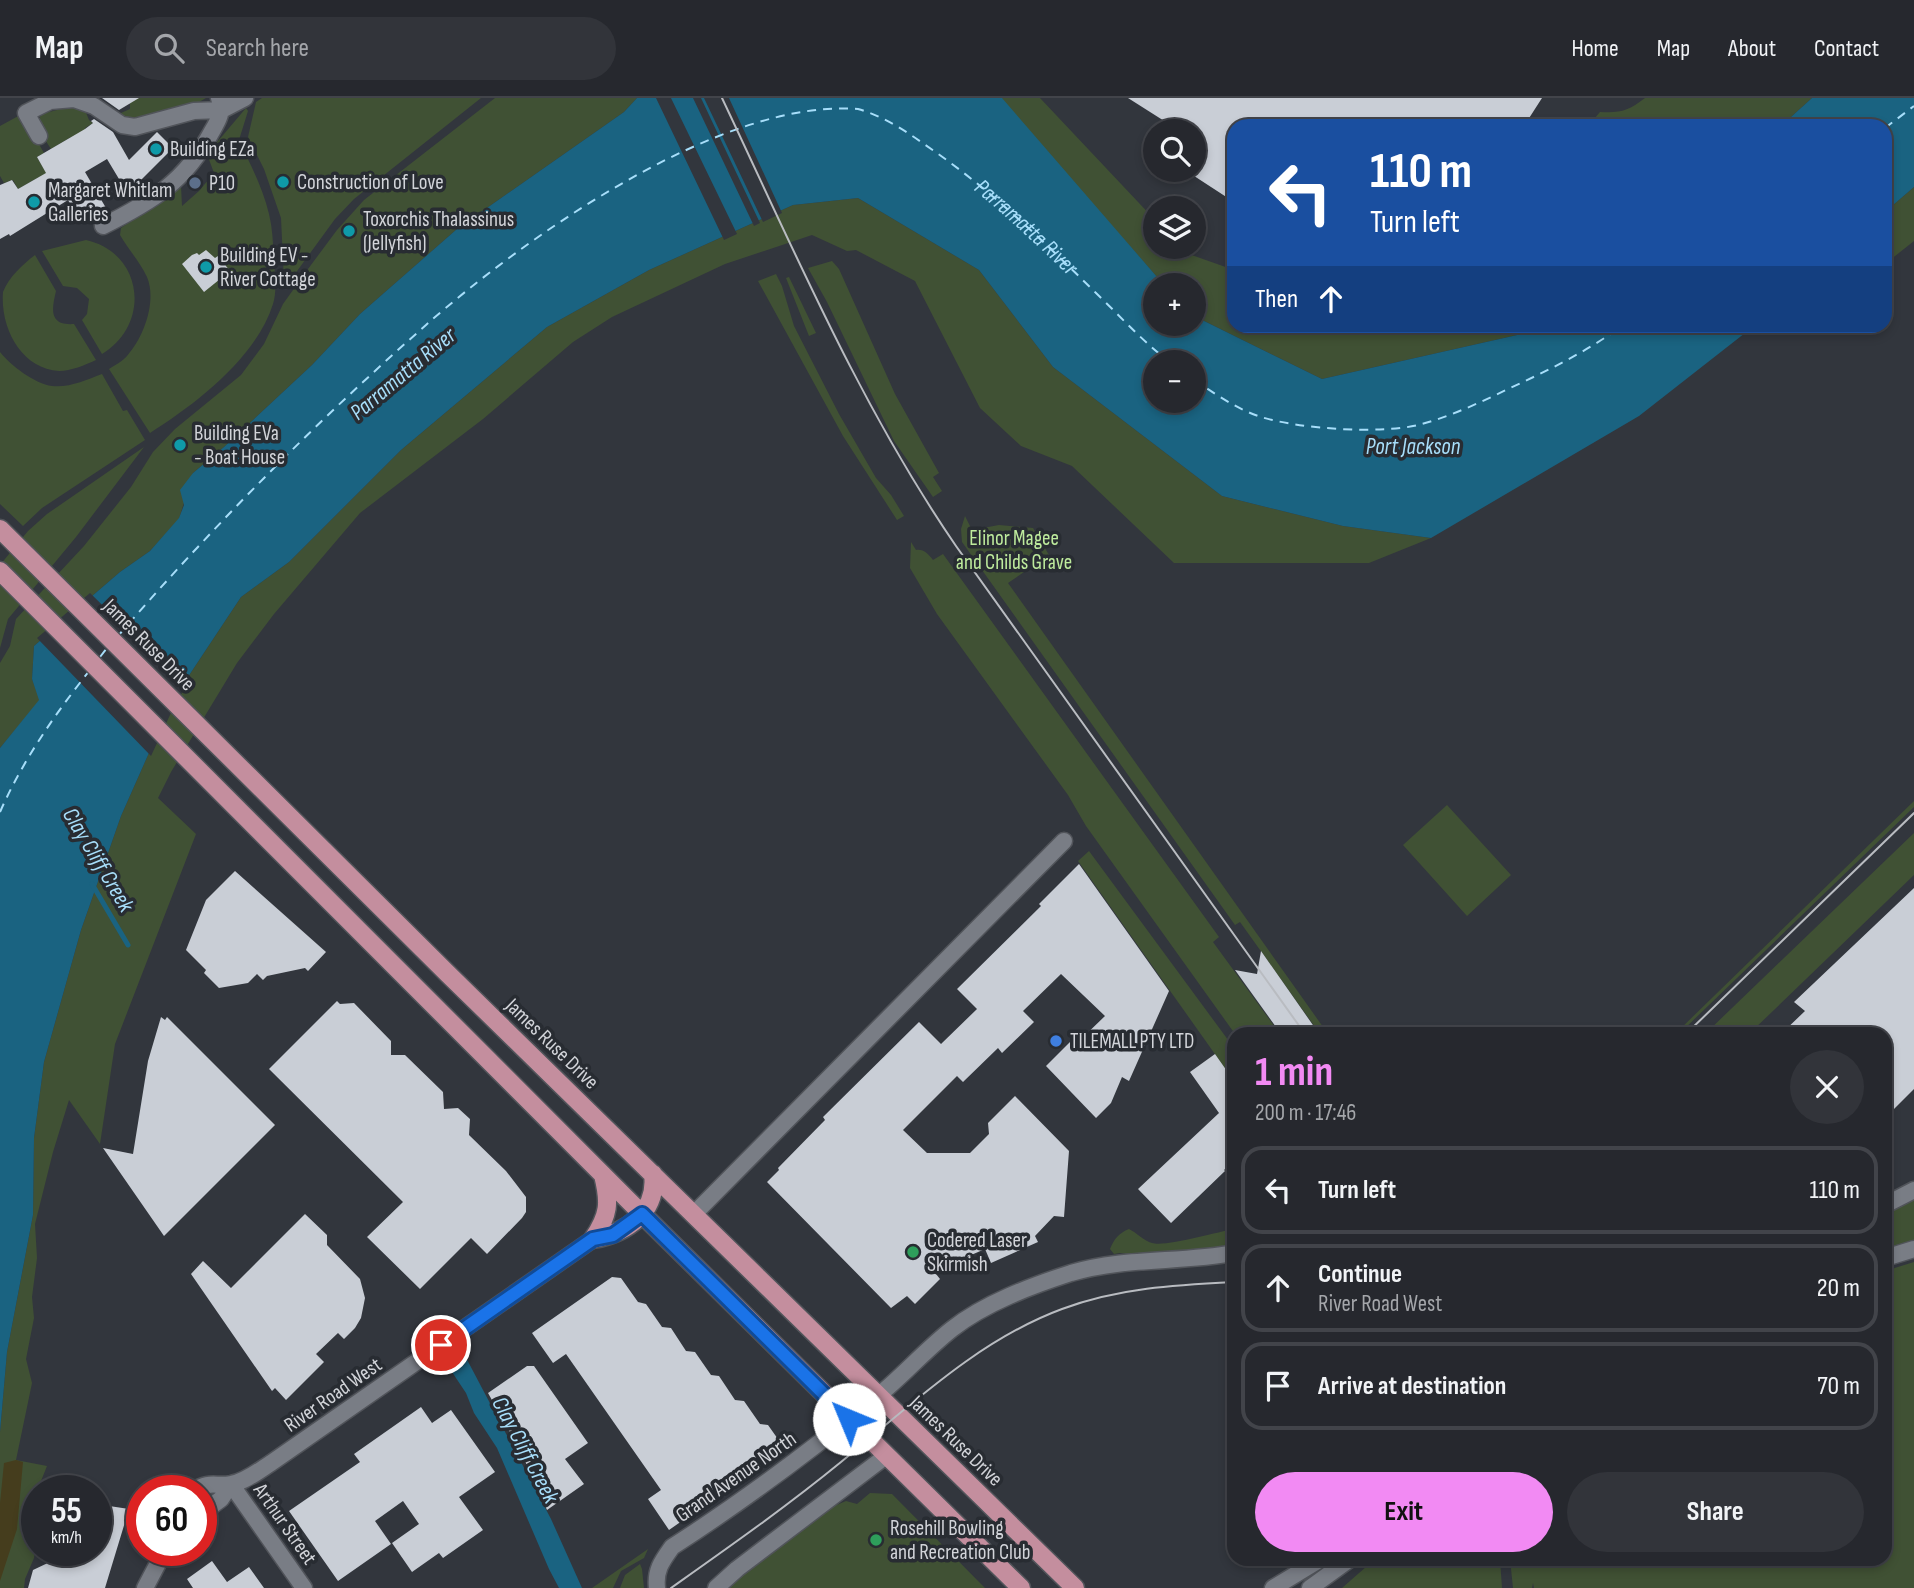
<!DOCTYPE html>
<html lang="en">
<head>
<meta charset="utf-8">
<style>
  :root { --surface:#26282e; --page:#32343a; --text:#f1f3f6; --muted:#a4a6aa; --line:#42444a; --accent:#f28af3 }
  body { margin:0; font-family:"Sofia Sans Condensed",sans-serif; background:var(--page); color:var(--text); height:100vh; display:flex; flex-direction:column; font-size:26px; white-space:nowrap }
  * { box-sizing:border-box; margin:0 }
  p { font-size:23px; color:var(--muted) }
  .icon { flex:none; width:38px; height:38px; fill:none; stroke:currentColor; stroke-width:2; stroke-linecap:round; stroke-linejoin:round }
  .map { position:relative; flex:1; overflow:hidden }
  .side { position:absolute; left:1227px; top:929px; width:665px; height:539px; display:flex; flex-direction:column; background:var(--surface); border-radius:21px; box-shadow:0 4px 10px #0003,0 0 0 2px var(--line) }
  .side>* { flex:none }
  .hud { position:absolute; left:1227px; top:21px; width:665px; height:214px; border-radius:21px; box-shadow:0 4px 10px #0003,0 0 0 2px var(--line); background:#1a4fa0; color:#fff; overflow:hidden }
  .tools { position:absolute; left:1143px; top:21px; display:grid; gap:14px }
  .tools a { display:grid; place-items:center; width:63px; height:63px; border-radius:50%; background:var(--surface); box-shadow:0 4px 10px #0003,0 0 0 2px var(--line); font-size:35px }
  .speed { position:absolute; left:21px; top:1377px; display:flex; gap:14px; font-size:35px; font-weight:700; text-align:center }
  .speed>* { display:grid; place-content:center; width:91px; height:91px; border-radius:50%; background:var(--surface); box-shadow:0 4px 10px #0003,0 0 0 2px var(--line); line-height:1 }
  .speed small { font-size:18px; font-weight:400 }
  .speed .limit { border:10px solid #d22; background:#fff; color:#111 }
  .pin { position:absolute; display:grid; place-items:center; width:60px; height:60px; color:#fff; margin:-30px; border:4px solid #fff; border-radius:50%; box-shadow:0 2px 7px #0007 }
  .me { position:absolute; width:77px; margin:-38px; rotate:315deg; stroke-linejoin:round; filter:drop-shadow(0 0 5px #0008) }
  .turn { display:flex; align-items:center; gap:24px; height:147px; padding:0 28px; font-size:32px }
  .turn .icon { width:91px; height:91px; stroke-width:2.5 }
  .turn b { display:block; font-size:49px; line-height:60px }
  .then { display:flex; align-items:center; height:66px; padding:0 28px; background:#0003; gap:14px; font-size:26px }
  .round { display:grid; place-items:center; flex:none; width:74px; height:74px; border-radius:37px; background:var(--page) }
  .headline { display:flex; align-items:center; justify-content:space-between; height:119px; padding:0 28px }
  h1 { font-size:42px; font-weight:700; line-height:52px; color:var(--accent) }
  .cta { display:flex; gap:14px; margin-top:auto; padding:14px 28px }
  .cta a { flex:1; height:80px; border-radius:42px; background:var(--accent); color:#111; font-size:28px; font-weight:700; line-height:80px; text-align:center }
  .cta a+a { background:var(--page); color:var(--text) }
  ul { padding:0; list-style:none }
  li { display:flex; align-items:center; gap:21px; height:88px; margin:0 14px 10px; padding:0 14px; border:4px solid var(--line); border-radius:21px }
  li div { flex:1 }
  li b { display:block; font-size:26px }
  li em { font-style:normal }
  header { display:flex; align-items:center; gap:42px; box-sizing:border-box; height:98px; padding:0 35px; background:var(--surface); border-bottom:2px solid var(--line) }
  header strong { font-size:33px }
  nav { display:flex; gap:38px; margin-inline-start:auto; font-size:24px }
  .search { width:490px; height:63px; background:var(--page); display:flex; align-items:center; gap:18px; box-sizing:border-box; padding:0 24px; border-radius:38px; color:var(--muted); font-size:26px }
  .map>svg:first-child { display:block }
  .green { fill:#405134 }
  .sand { fill:#453d1d }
  .water { fill:#1a6381; fill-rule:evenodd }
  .pier { fill:#32363d }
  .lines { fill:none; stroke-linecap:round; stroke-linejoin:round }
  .stream { stroke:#1a6381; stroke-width:5 }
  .ferry { stroke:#a7defa; stroke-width:2; stroke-dasharray:9 7; stroke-linecap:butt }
  .building { fill:#c9ced6 }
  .minor-casing { stroke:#51545a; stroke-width:19 }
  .primary-casing { stroke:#51545a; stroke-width:21 }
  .minor { stroke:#797d85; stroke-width:16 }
  .primary { stroke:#c48e9e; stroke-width:18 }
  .tram { stroke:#b9bcc1; stroke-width:2 }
  .route-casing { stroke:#114b97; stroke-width:18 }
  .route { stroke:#1a73e8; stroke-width:12 }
  .culture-dot { fill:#0f9aa8; stroke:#282c32; stroke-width:2.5 }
  .service-dot { fill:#5c6f8a; stroke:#282c32; stroke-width:2.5 }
  .shop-dot { fill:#3f7fe0; stroke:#282c32; stroke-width:2.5 }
  .leisure-dot { fill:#2e9e5b; stroke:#282c32; stroke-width:2.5 }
  .labels { text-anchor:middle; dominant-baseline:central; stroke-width:7; stroke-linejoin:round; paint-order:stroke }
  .poi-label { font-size:21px; fill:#d2d4d9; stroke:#282c32; text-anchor:start }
  .park-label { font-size:21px; fill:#beeb9d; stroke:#282c32 }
  .street-label { font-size:21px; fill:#d2d4d9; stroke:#282c32 }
  .water-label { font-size:23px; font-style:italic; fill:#a7defa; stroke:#282c32 }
</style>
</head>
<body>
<header>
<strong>Map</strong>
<div class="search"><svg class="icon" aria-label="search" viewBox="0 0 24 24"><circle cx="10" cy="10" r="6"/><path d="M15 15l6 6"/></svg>Search here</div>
<nav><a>Home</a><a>Map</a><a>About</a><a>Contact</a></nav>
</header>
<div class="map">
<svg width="1914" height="1490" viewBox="0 0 1914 1490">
  <rect width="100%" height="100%" fill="#32363d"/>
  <path class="green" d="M137 0H206L199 4 136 24 121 22V15L130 11V5Z
    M262 0H481L354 101 335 121 292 180 284 184 281 120 264 71 248 39 256 4Z
    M495 0H637L624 14 457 131 360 216 312 267 224 349 193 375 179 421 150 453 120 474 34 548 32 581 40 602 0 650V565L10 548 16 521 84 448 131 389 153 354 175 331 241 277 264 246 283 206 308 171 337 132 364 102Z
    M999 0H1040L1155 122V149H1180L1186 155 1234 172V228H1557L1322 281 1194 218V187H1164Z
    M1645 0H1812L1781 28H1588L1600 14C1621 15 1628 13 1645 0Z
    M69 9 85 12 89 22 93 25 85 30 89 39H71L51 51C44 40 36 29 41 16Z
    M246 10 248 13 239 42C250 66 263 90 269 116 273 132 273 148 274 164 275 177 277 194 273 206 256 260 196 306 150 335L109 271C115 267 123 263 127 258 144 239 157 203 147 179 140 164 128 151 120 137L121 130 181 88 182 108 199 93 214 75 207 56Z
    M22 16 44 55 37 59 56 91 49 95 39 79 18 91 13 82 4 85 0 78V28Z
    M1914 89V143L1885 166V114Z
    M858 100 979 172 1053 269 1222 398 1343 428 1431 440 1369 465H1174L1072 368 1021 348 980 310 915 183 856 152 847 153 812 137 725 166 612 219 573 244 483 321 360 415 274 516 237 565 171 674 158 700 196 736 115 946 100 1046 69 1002 53 1054 35 1126 37 1160 32 1199 34 1220 26 1261 32 1285 16 1362 47 1368 37 1393V1435L34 1460 25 1481 24 1490H0V1334L7 1254 33 1117 34 1040 44 964 81 832 121 718 172 603 241 499 289 464 401 352 547 229 649 172 793 107Z
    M86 142C144 155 151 227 102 256L82 222 87 216 89 201 77 190 63 188 42 153Z
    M35 157 56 193C52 210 48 228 74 226L96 262C85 267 71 273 59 273 22 271 0 231 3 194 9 179 22 167 35 157Z
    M832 163 839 171 895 296 939 375 933 379 942 393 933 399 894 343 827 204 808 170Z
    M776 176 782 188 794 228 839 316 876 380 891 397 904 418 897 422 843 338 758 183Z
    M789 179 816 235 809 238 786 180Z
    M0 254C10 267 35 286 52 288 69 290 86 282 102 276L123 313 127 312 145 342 42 410 23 428 0 406Z
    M144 349 76 439 8 521 0 550V467L28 433 47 416Z
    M965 418 972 432 999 427 1033 430 1049 457 1008 485 1328 936H1320L1240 824 1235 827 962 444 961 431Z
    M911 444 916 452C924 451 928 456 933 462L943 456 1219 839 1213 844 1280 936H1235L1086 728 1068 697 937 516 910 470Z
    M1914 703V709L1679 936H1675Z
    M1447 707 1511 777 1467 818 1403 747Z
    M1914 735V777L1749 936H1705Z
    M1089 753 1234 950V983L1078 763Z
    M1914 1100V1142L1885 1152V1112Z
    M1129 1131C1137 1135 1144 1143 1152 1145 1166 1149 1217 1134 1234 1131V1150L1145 1158 1120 1155 1114 1156 1110 1151C1114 1141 1119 1135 1129 1131Z
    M1914 1164V1490H1534L1533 1485 1532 1490H1513L1510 1461H1885V1173Z
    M870 1395 892 1396 985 1490H730L742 1477 832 1409 846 1403 857 1406Z
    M648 1451 644 1460 621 1473 613 1490H592Z
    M1375 1461H1500L1502 1490H1342Z
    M640 1466 642 1471 644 1490H620L625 1477Z"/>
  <path class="sand" d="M16 1362 23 1364 17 1431 0 1483V1405L4 1365Z"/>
  <path class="water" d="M637 0H1002L1164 187H1155V226H1194V218L1322 281 1557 228H1754L1639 318 1431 440 1343 428 1222 398 1053 269 979 172 858 100 793 107 649 172 547 229 401 352 289 464 241 499 172 603 121 718 81 832 44 964 34 1040 33 1117 7 1254 0 1334V650L39 602 32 581 34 548 120 474 150 453 179 420 184 407 180 392 193 375 224 349 312 267 360 216 457 131 624 14ZM1155 264H1194V303H1155Z
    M1812 0H1914V89L1885 114V28H1781Z
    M463 1254 551 1421 582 1490H559L549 1471 497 1350 474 1315 466 1295 452 1274 443 1270V1267Z"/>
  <path class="pier" d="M656 0H671L737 136 724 142Z
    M693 0H701L760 125 754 128Z
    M704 0H729L782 115 763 124Z
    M90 495 186 589 176 604 151 658 37 540Z"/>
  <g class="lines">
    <path class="stream" d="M92 786 128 847
      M435 1236 455 1265"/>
    <g class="ferry">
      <path d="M1885 30 1914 8"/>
      <path d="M1194 282C1214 295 1235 310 1258 318 1296 331 1384 337 1422 326 1451 318 1479 305 1506 292 1547 273 1586 254 1622 228"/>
      <path id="s1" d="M118 538C214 427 316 324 426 227 522 142 720 0 858 11 886 19 910 36 934 53 993 94 1045 145 1096 195 1121 219 1143 244 1170 264"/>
      <path d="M100 559 107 550"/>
      <path d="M0 714C23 662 55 616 90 572"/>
    </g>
  </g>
  <path class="building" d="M102 0H139L119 12Z
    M1128 0H1542L1524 28H1234V104L1188 74 1194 72V65L1204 49 1194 42V33H1180Z
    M94 21 113 34 129 62 157 34 173 50 141 82 144 87 128 96 107 61 85 74 106 110 81 124 68 102 10 138 9 136 0 141V87L12 82 18 91 46 75 37 59 85 31 93 25 91 23Z
    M206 152 215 160 218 158 230 173 204 194 182 166 192 157 197 155 199 157Z
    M1079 766 1169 893 1129 983 1122 979 1111 1005 1096 1020 1046 968 1072 942 1076 946 1105 918 1061 876 1023 913 1034 924 1002 955 998 950 963 984 957 978 903 1032 927 1055H970L989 1036 988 1025 1015 998 1069 1053 1064 1119 1054 1118 1035 1138 1038 1144 991 1165 985 1151 955 1164 936 1176 940 1181 915 1206 907 1198 891 1210 767 1084 779 1072 778 1070 825 1022 823 1019 919 924 941 946 977 911 957 891 1041 808 1039 806Z
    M235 773 326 854 308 873 305 870 267 878 263 882 257 876 248 885 219 890 204 875 206 872 186 852 206 802Z
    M1914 790V991L1885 1020V936H1781L1805 913 1794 904Z
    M1261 853 1315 930 1281 936 1235 872 1257 876Z
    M337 903 340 906 354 905 391 943V957H405L443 994 444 1011 458 1010 470 1021 469 1037 506 1073 526 1099V1114L522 1120 487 1156 471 1140 420 1191 367 1139 403 1104 269 971Z
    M161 919 165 922 167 919 275 1027 164 1138 103 1050 133 1056 148 963Z
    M1215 956 1234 983V1062L1224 1072 1225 1073 1171 1125 1138 1091 1219 1015 1190 974Z
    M305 1116 327 1137V1147L360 1181 365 1200 361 1220 355 1230 344 1241 338 1235 316 1256 324 1264 286 1302 275 1290 272 1293 191 1176 203 1163 231 1190Z
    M612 1179 621 1180 638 1204 646 1206 662 1229 671 1230 686 1253 695 1254 711 1277 719 1278 735 1302 744 1303 760 1326 768 1327 785 1351 669 1432 648 1401 661 1392 566 1256 553 1265 532 1235Z
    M527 1268H534L588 1345 565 1361 584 1386 547 1412 520 1352 488 1295Z
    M421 1309 432 1325 451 1312 495 1374 459 1399 483 1432 443 1460 439 1455 412 1474 392 1445 419 1426 403 1403 375 1423 391 1446 338 1483 289 1413 360 1364 354 1356Z
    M96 1406 129 1411 105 1490H28L33 1472 52 1463 55 1452H96Z
    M212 1463 227 1484 249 1469 264 1490H193L187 1481Z"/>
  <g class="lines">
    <defs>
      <path id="minor" d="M39 38 26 15 50 3 74 1 94 8 122 27 135 29 194 13 222 12 245 0
        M103 128C151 104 185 84 211 35 218 23 224 14 219 0
        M1885 1107 1914 1092
        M693 1117 1064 743
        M1885 1160 1914 1151
        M231 1386 304 1490
        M193 1393C211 1382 215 1389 231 1386 245 1384 260 1372 271 1365L593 1141
        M201 1416 221 1401 231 1386
        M145 1490 165 1452
        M657 1490C655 1472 662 1463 672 1449 742 1404 809 1354 873 1302 901 1280 924 1253 952 1231 985 1205 1031 1188 1071 1175 1125 1159 1180 1165 1234 1155
        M716 1490 737 1471 886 1358
        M1273 1490 1321 1461
        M1310 1490 1350 1461"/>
      <path id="primary" d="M0 431 448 876 1075 1490
        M0 473 642 1116 1021 1490
        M593 1141C627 1135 658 1114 653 1076
        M593 1141C609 1117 610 1105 603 1077"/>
    </defs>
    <use href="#minor" class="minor-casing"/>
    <use href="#primary" class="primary-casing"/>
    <use href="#minor" class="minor"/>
    <use href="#primary" class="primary"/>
    <path class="tram" d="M722 0C794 152 860 308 956 448L1305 936
      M1686 936 1914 715
      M671 1490C729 1449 786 1409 841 1364 910 1308 978 1242 1062 1211 1118 1190 1175 1187 1234 1184"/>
  </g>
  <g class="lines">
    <defs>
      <path id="route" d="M441 1247 593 1141 613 1137 642 1116 849 1321"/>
    </defs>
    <use href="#route" class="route-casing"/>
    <use href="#route" class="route"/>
  </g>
  <g class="culture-dot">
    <circle cx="156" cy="51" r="7"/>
    <circle cx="283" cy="84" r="7"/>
    <circle cx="34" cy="104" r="7"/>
    <circle cx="349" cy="133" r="7"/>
    <circle cx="206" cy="169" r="7"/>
    <circle cx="180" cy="347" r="7"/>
  </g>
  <circle class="service-dot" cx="195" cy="85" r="7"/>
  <circle class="shop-dot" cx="1056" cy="943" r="7"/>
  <g class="leisure-dot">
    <circle cx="913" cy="1154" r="7"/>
    <circle cx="876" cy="1442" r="7"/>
  </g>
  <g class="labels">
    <g class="poi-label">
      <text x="170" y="51">Building EZa</text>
      <text x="297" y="84">Construction of Love</text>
      <text x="209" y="85">P10</text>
      <text x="48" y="92">Margaret Whitlam<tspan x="48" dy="24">Galleries</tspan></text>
      <text x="363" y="121">Toxorchis Thalassinus<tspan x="363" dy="24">(Jellyfish)</tspan></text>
      <text x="220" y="157">Building EV -<tspan x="220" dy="24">River Cottage</tspan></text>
      <text x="194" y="335">Building EVa<tspan x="194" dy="24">- Boat House</tspan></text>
      <text x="1070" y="943">TILEMALL PTY LTD</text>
      <text x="927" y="1142">Codered Laser<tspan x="927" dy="24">Skirmish</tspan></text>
      <text x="890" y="1430">Rosehill Bowling<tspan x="890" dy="24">and Recreation Club</tspan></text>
    </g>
    <g class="park-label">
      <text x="1014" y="440">Elinor Magee<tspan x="1014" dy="24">and Childs Grave</tspan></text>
    </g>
    <g class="street-label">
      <text transform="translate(149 547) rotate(45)">James Ruse Drive</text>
      <text transform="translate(552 946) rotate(44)">James Ruse Drive</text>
      <text transform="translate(333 1297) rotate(-35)">River Road West</text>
      <text transform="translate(956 1343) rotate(44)">James Ruse Drive</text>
      <text transform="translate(736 1379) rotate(-35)">Grand Avenue North</text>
      <text transform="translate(285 1426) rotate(55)">Arthur Street</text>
    </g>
    <g class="water-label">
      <text stroke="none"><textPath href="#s1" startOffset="1138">Parramatta River</textPath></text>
      <text transform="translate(403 276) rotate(-40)">Parramatta River</text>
      <text x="1413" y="349">Port Jackson</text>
      <text transform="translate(98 762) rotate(59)">Clay Cliff Creek</text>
      <text transform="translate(525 1352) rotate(62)">Clay Cliff Creek</text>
    </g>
  </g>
</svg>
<div class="tools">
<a><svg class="icon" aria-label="search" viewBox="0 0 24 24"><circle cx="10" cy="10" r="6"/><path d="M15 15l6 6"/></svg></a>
<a><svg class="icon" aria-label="layers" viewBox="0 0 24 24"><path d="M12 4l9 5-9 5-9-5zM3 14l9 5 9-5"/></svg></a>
<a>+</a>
<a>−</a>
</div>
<div class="speed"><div>55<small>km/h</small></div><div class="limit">60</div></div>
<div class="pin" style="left:441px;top:1247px;background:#d93025"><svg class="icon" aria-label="arrive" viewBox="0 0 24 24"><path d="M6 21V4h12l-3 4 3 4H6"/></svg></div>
<svg class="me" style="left:849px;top:1321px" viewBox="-20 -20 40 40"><circle r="19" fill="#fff"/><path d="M0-13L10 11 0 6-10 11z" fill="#1a73e8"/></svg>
<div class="hud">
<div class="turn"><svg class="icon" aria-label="left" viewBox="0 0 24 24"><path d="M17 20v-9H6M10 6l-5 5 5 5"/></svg><div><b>110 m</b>Turn left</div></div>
<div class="then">Then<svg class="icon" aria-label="ahead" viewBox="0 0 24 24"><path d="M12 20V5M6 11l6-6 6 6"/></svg></div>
</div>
<section class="side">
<div class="headline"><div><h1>1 min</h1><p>200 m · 17:46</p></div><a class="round"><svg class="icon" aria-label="close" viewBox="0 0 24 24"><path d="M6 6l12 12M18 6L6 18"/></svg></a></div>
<ul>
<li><svg class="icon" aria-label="left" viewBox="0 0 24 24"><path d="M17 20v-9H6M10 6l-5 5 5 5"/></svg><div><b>Turn left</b></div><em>110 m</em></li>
<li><svg class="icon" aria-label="ahead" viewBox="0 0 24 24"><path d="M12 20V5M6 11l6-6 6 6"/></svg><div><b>Continue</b><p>River Road West</p></div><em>20 m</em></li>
<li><svg class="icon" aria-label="arrive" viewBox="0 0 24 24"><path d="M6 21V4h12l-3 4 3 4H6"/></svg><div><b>Arrive at destination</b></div><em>70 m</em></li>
</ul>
<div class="cta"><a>Exit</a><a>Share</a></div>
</section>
</div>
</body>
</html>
